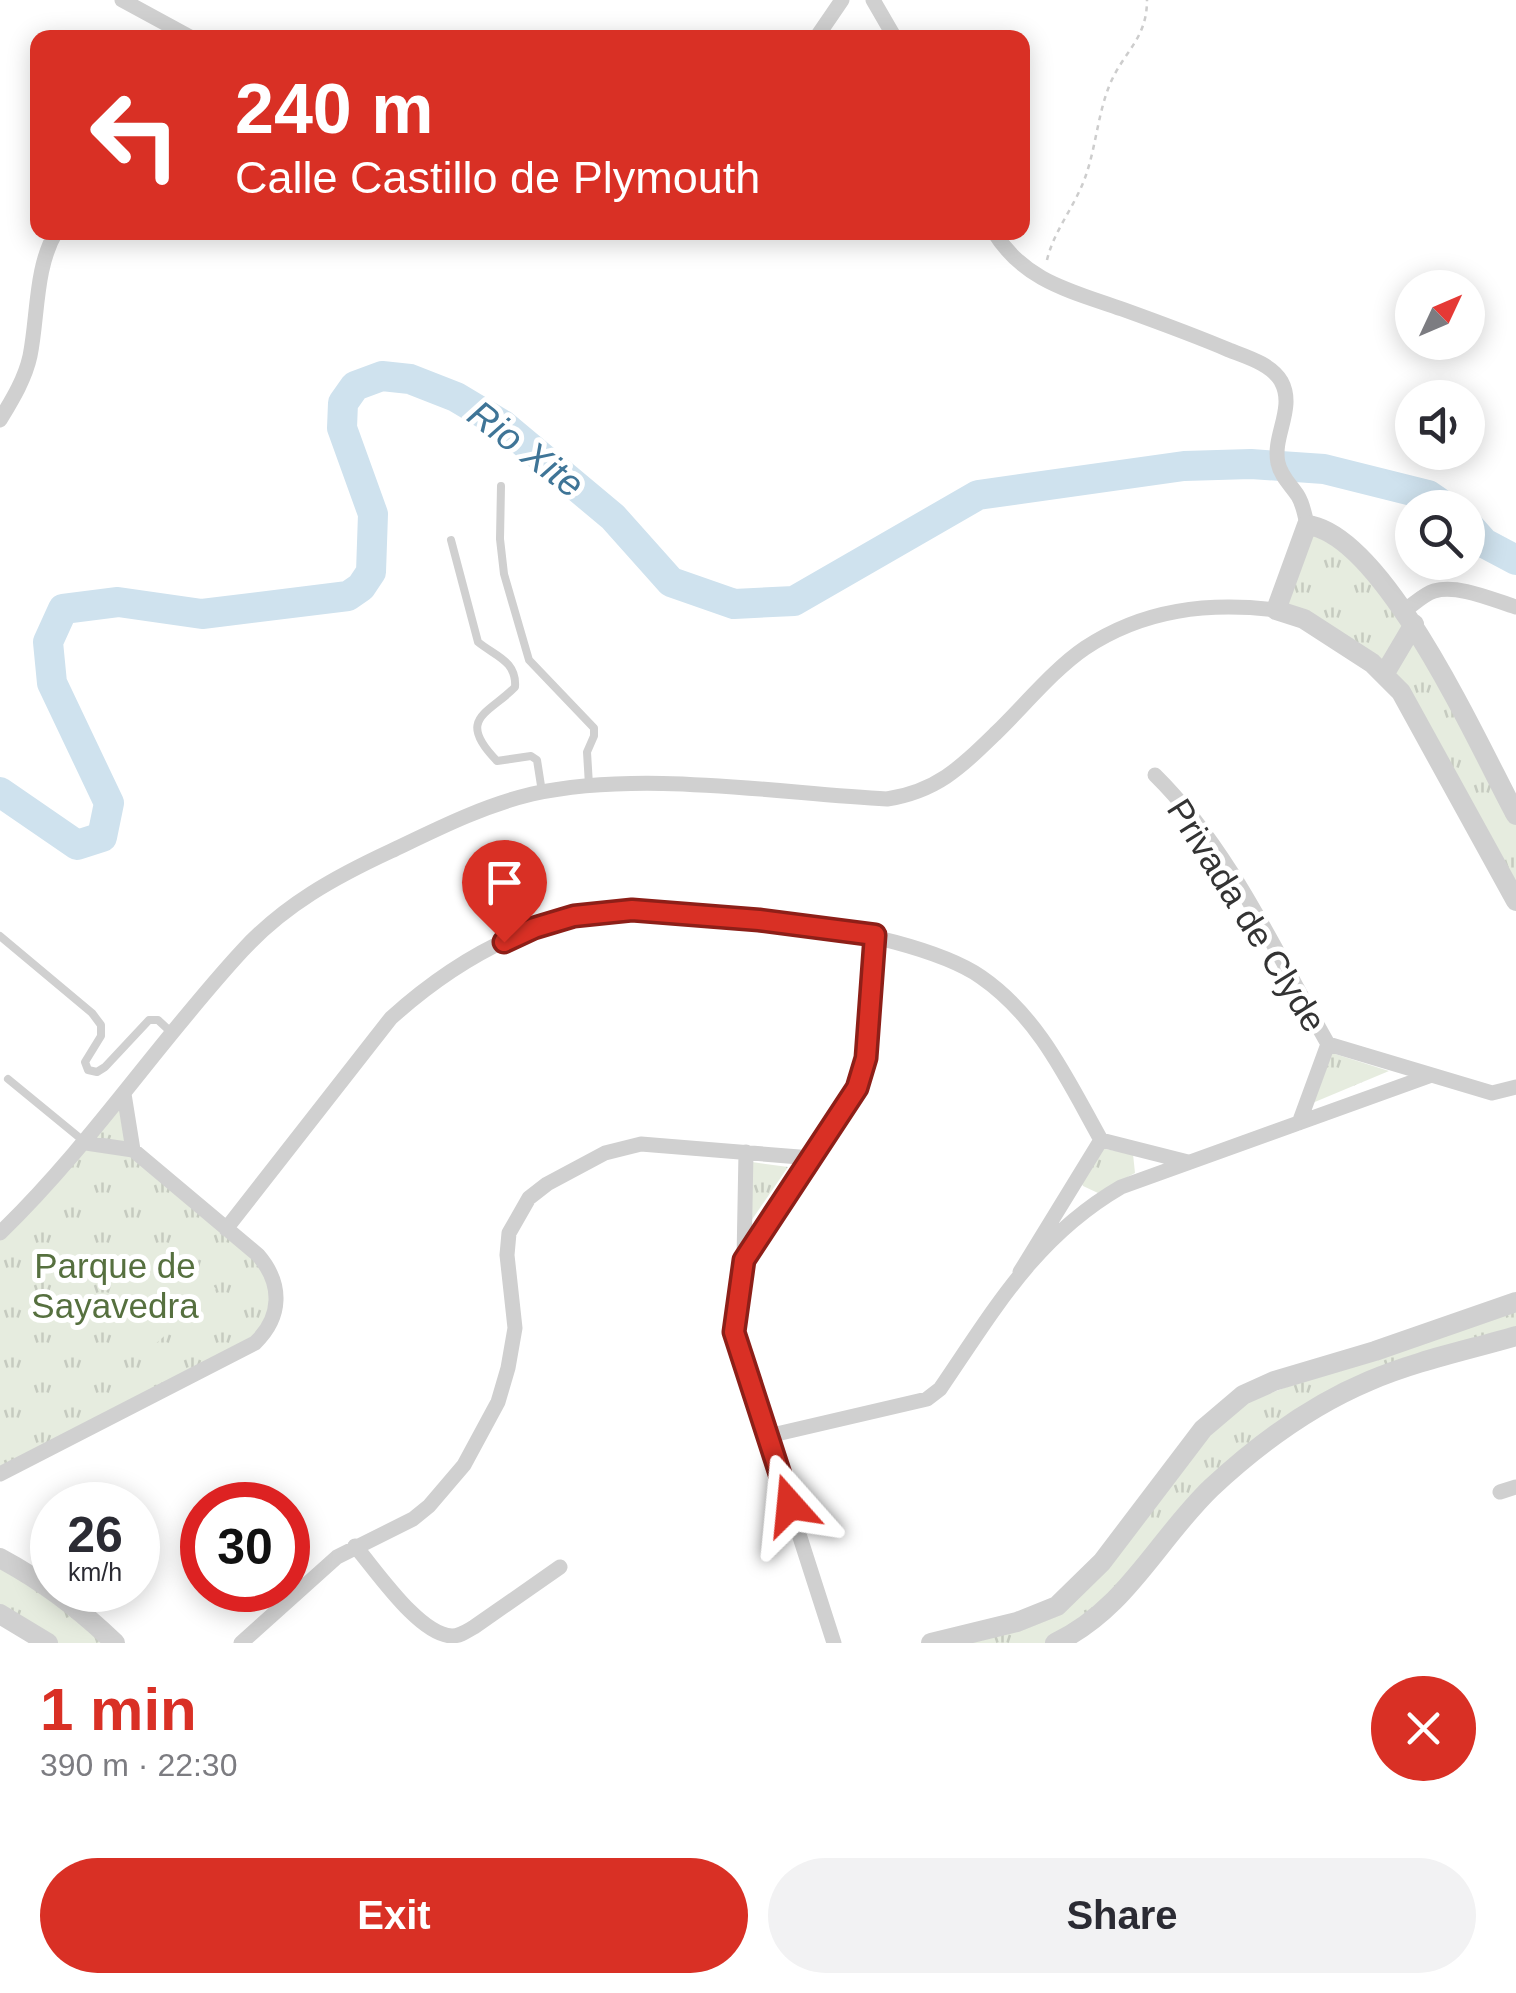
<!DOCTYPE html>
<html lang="en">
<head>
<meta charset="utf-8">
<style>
  :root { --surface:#fff; --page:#f2f2f3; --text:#2b2b33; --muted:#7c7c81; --accent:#d93025 }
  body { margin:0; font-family:Helvetica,sans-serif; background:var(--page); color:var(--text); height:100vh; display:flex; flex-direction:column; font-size:38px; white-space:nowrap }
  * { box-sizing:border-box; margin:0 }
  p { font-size:32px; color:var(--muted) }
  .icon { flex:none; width:55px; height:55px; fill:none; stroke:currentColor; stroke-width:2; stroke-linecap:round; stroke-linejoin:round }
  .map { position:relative; height:1643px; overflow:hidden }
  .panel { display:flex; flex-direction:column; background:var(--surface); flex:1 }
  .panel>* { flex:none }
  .banner { position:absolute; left:30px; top:30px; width:1000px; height:210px; border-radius:20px; box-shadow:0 5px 25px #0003; background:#d93025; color:#fff; overflow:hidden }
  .needle { width:65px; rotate:46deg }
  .controls { position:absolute; left:1395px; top:270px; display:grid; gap:20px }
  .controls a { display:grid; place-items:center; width:90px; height:90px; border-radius:50%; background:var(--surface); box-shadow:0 5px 25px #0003; font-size:50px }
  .speed { position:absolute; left:30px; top:1482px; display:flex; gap:20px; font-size:50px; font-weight:700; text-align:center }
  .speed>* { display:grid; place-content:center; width:130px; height:130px; border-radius:50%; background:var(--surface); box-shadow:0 5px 25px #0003; line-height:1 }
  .speed small { font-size:25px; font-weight:400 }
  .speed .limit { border:15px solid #d22; background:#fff; color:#111 }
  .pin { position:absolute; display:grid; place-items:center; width:85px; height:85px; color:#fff; margin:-102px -42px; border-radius:50% 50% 50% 0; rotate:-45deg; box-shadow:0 0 10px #0007 }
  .pin .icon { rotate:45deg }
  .me { position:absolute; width:110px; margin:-55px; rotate:342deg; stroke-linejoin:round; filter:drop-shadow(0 0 8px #0008) }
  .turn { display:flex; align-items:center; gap:35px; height:210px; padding:0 40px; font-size:45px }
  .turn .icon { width:130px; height:130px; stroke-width:2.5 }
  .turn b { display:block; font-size:70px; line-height:85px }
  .round { display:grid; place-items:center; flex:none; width:105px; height:105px; border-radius:52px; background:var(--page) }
  .headline { display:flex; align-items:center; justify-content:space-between; height:170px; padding:0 40px }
  h1 { font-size:60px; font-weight:700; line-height:75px; color:var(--accent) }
  .cta { display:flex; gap:20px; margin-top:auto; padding:20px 40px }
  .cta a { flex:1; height:115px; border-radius:60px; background:var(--accent); color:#fff; font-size:40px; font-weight:700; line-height:115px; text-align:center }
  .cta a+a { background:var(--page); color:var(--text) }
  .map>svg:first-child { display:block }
  .grass { fill:url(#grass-tufts) }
  .pitch { fill:#e6ecdf }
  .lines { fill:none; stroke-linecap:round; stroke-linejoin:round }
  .river { stroke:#cfe2ee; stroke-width:30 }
  .path { stroke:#cdcdcd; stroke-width:2.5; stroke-dasharray:5 5; stroke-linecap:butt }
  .service { stroke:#d0d0d0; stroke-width:8 }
  .minor { stroke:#d0d0d0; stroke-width:15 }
  .tertiary { stroke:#d0d0d0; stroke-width:20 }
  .route-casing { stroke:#8d1f18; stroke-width:25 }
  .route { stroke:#d93025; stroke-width:18 }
  .labels { text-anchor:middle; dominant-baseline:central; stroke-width:10; stroke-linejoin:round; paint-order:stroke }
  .street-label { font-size:35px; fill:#333; stroke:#fff }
  .park-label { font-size:35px; fill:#56703f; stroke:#fff }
  .water-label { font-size:38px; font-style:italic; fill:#3f7597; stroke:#fff }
</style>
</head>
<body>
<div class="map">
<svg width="1516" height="1643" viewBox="0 0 1516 1643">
  <defs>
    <pattern id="grass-tufts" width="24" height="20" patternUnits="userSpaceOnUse" patternTransform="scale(2.5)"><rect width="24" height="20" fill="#e6ecdf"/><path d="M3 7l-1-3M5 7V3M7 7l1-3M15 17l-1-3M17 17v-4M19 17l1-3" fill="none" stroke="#c6cbc0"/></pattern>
  </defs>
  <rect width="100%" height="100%" fill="#fff"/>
  <path class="grass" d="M1307 525 1381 580 1516 815V901L1400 692 1276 610Z
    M1332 1053 1389 1071 1310 1104Z
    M124 1094 133 1150 271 1270 270 1329 0 1474V1233Z
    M1100 1148 1133 1154 1135 1173 1098 1193 1083 1186 1080 1180Z
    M752 1162 788 1167 751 1221Z
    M1516 1302V1336L1372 1379 1249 1456 1129 1589 1055 1643H931L1057 1606 1222 1411Z
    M0 1558 115 1643H48L0 1614Z"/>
  <path class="pitch" d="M179 1248 216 1289 150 1349 113 1308Z"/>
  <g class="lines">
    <path class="river" d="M1468 525 1484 543 1516 560
      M0 792 77 845 102 837 109 803 52 683 48 642 63 609 118 602 202 614 348 596 361 587 371 572 373 514 342 428 343 403 355 386 382 376 410 379 456 397 503 425 613 517 671 582 734 604 794 601 978 495 1184 466 1251 464 1324 469 1428 495 1447 508"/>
    <path class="path" d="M1047 260C1054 230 1076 205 1086 175 1096 146 1098 113 1110 84 1124 51 1147 39 1147 0"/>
    <path class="service" d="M501 486 500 539 504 574 529 660 594 728V736L587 752 589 785
      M451 540 478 642C495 656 517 661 515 687 489 714 455 718 497 761L531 756 537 760 542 792
      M0 936 92 1013 101 1025V1036L85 1062 88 1070 97 1072 105 1067 149 1020H158L172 1033
      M8 1079 86 1143"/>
    <path class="minor" d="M122 0 192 38
      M873 0 895 38
      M816 38 842 0
      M994 232C1024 281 1071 291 1122 309 1158 322 1194 335 1229 350 1247 357 1271 364 1281 381 1296 408 1272 436 1278 463 1281 477 1291 485 1298 496 1303 504 1305 515 1307 525
      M0 420C12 400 25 379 30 356 38 316 35 267 56 232
      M1405 610C1414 604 1424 594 1434 591 1458 584 1493 600 1516 607
      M1155 775C1230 849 1276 953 1328 1044L1492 1093 1516 1087
      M1299 1123 1328 1044
      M1101 1140 1188 1162
      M86 1143 133 1150
      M226 1229 391 1018C440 974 496 938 560 920 649 896 904 924 981 977 1039 1017 1068 1081 1101 1140L1020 1272
      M0 1233C90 1146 158 1042 242 951 284 905 335 877 391 851 437 829 482 806 532 794 642 770 775 793 887 799 937 791 960 768 996 733 1023 707 1054 669 1085 648 1144 609 1208 602 1276 610
      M744 1259 746 1152
      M768 1436 927 1399 940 1389C994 1310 1035 1237 1121 1187L1429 1076
      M0 1474 255 1343C282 1317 283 1284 258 1255L133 1150 124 1094
      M1500 1492 1516 1487
      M355 1546C376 1570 419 1635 452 1636 460 1636 467 1631 474 1627L560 1567
      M241 1643 337 1557 413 1519 429 1506 464 1465 498 1402 508 1368 515 1328 507 1255 509 1233 529 1198 547 1184 605 1153 641 1144 812 1158
      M834 1643 734 1332 744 1259 857 1088 866 1058 875 935"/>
    <path class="tertiary" d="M1385 673 1414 624
      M1516 815C1480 749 1385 534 1307 525L1276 610 1304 619 1372 663 1401 692 1516 901
      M0 1558C43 1581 80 1609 115 1643
      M0 1614 48 1643
      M931 1643 1017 1622 1057 1606 1102 1562 1203 1429 1243 1395 1274 1381 1375 1351 1516 1302
      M1055 1643C1126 1610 1157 1540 1211 1488 1257 1445 1312 1405 1369 1381 1415 1361 1468 1350 1516 1336"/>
  </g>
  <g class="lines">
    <defs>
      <path id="route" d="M504 942 534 928 574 916 632 910 759 920 875 935 866 1058 857 1088 744 1260 734 1332 790 1505"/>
    </defs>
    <use href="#route" class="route-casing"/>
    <use href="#route" class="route"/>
  </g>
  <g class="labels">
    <g class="street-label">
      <text transform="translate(1247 915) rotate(58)">Privada de Clyde</text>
    </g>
    <g class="park-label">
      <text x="115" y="1265">Parque de<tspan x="115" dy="40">Sayavedra</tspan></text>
    </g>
    <g class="water-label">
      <text transform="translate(526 449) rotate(37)">Rio Xite</text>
    </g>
  </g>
</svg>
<div class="controls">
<a><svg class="needle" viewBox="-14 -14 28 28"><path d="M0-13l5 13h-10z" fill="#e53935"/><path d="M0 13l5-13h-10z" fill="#7c7c81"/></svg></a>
<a><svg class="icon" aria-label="sound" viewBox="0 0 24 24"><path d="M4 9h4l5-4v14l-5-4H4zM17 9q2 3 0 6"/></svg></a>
<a><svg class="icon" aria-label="search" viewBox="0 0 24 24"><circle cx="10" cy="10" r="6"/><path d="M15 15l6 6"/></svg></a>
</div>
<div class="speed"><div>26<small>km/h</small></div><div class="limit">30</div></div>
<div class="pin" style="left:504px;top:942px;background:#d93025"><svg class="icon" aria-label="arrive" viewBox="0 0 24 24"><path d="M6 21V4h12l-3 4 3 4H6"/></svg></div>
<svg class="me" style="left:790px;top:1505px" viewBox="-20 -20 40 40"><path d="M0-17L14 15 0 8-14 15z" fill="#d93025" stroke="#fff" stroke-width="4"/></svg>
<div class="banner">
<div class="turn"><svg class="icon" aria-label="left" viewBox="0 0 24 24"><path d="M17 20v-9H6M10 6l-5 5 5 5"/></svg><div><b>240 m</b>Calle Castillo de Plymouth</div></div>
</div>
</div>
<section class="panel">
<div class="headline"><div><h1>1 min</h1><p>390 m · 22:30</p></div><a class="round" style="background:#d93025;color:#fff"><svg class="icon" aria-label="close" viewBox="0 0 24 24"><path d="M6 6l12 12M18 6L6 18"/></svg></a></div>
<div class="cta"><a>Exit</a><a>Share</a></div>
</section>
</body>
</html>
